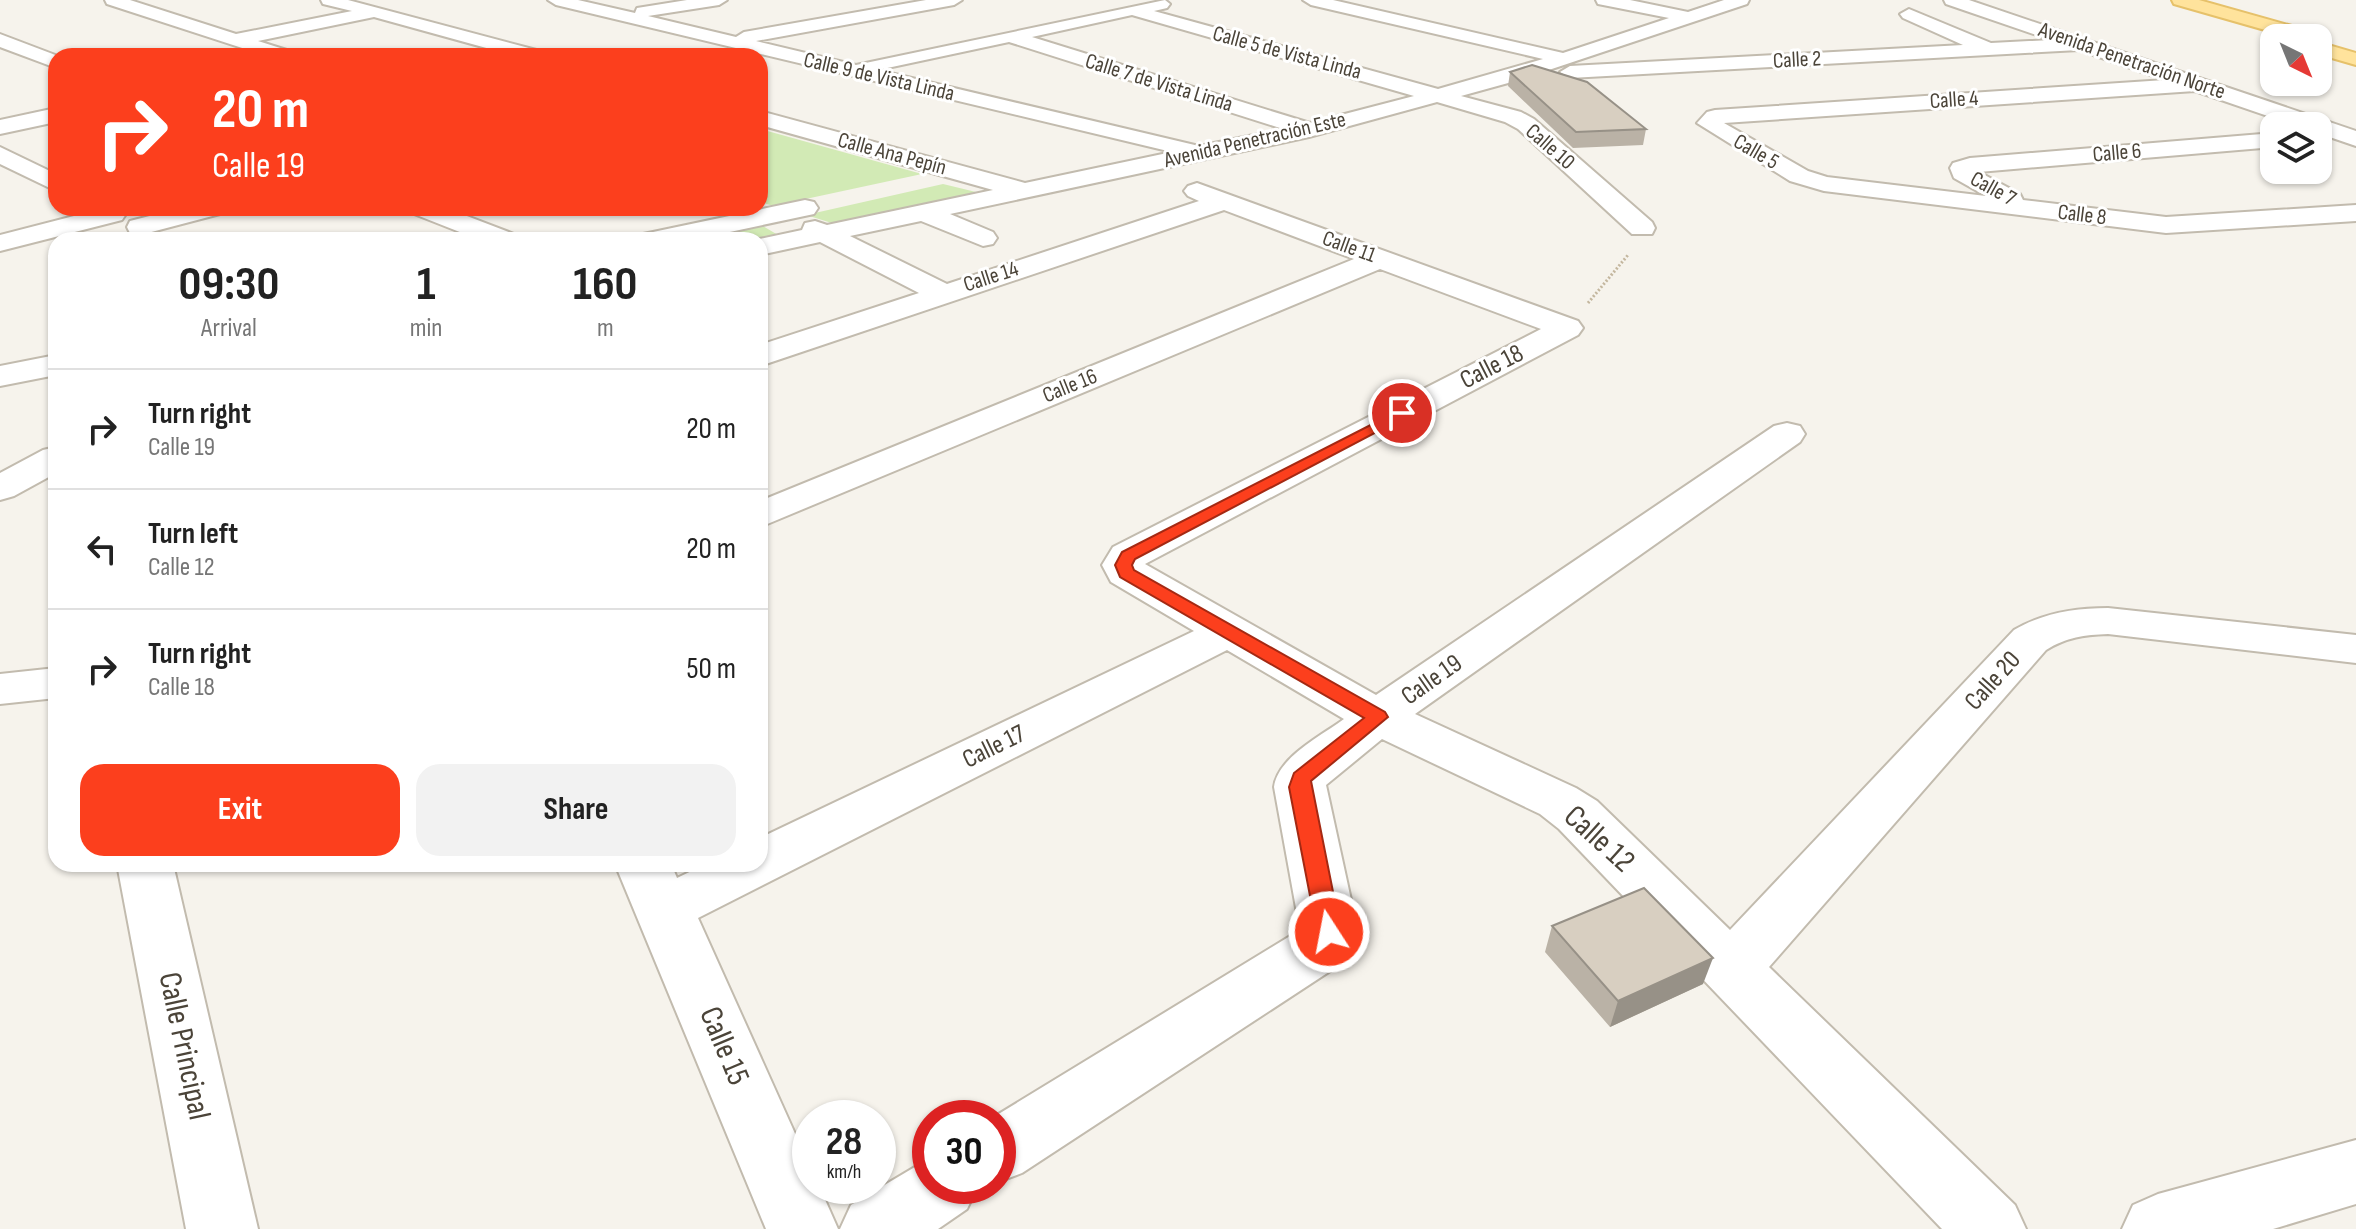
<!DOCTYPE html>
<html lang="en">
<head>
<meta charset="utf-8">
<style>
  :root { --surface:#fff; --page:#f2f2f2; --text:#222; --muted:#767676; --line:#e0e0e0; --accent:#fc3f1d }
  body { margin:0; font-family:"Sofia Sans Condensed",sans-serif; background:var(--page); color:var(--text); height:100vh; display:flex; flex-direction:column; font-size:30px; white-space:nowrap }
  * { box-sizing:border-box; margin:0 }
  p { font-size:26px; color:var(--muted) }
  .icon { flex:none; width:44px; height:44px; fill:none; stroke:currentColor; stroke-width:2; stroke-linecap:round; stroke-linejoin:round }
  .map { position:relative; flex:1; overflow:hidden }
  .panel { position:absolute; left:48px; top:232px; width:720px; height:640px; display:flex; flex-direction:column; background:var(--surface); border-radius:24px; box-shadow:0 2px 6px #0004 }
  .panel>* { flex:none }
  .top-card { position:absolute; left:48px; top:48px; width:720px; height:168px; border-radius:24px; box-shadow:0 2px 6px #0004; background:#fc3f1d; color:#fff; overflow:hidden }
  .needle { width:52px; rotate:137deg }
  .fabs { position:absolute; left:2260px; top:24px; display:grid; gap:16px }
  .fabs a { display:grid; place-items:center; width:72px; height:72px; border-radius:16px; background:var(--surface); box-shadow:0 2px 6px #0004; font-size:40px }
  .speed { position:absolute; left:792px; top:1100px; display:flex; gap:16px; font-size:40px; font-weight:700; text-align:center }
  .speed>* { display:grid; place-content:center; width:104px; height:104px; border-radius:50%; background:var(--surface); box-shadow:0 2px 6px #0004; line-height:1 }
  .speed small { font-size:20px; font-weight:400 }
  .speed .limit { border:12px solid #d22; background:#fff; color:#111 }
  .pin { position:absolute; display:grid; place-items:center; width:68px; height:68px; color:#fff; margin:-34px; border:4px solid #fff; border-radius:50%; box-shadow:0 2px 8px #0007 }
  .me { position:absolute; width:88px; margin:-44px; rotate:349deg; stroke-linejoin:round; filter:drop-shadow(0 0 6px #0008) }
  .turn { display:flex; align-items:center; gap:28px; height:168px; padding:0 32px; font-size:36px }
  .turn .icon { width:104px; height:104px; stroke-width:2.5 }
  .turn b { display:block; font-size:56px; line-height:68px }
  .eta { display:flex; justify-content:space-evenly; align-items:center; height:136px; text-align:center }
  .eta b { font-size:48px; font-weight:700; line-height:56px }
  .cta { display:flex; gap:16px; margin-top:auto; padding:16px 32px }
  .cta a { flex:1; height:92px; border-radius:24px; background:var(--accent); color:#fff; font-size:32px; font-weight:700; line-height:92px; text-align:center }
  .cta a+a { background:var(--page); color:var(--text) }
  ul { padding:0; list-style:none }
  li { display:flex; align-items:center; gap:24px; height:120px; padding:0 32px; border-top:2px solid var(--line) }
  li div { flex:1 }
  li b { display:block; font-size:30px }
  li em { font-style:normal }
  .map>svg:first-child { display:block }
  .green { fill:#d2eab5 }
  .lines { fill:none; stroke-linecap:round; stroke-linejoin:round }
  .minor-casing { stroke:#c2bbae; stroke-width:4 }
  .major-casing { stroke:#e6c16a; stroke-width:4 }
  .path { stroke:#c4b79f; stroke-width:3; stroke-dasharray:2 2; stroke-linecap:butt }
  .minor { fill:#fff; fill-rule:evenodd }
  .major { fill:#ffe39c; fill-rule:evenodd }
  .wall { fill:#bab2a6 }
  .shaded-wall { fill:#979187 }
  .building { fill:#d8cfc1; stroke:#979187; stroke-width:2 }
  .route { fill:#fc3f1d; stroke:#a42913; stroke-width:2 }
  .labels { text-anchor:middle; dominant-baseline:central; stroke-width:6; stroke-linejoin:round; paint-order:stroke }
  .far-street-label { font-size:22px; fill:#4b4439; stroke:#fff }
  .street-label { font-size:26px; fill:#4b4439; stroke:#fff }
  .near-street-label { font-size:32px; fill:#4b4439; stroke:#fff }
</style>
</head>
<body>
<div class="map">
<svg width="2356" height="1229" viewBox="0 0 2356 1229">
  <rect width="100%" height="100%" fill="#f6f3ec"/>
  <path class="green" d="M760 129 922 174 773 206 760 202Z
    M943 184 976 192 835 224 806 215Z
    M761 225 778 235 757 240H691Z"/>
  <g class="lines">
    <defs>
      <path id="minor" d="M105 0H130L236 34 352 11 323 4 321 0H348L544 52 547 56H515L374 17 258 41 293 52 296 56H267L107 4Z
        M548 0H578L635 13 637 8 687 0H727L719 5 648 16 736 37 744 32 926 0H962L954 5 756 41 856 65 1165 0 1170 4 1167 8 1154 11 1438 89 1543 59 1311 5 1303 0H1333L1563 53 1669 18 1598 4 1596 0H1630L1688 12 1724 0H1749L1747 4 1519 80 1461 96 1521 112 1534 119 1652 222 1655 228 1652 234H1632L1518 129 1505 122 1437 102 1309 137 950 214 993 232 997 238 993 244 983 246 921 221 850 236 947 284 1199 201 1188 196 1184 191 1188 186 1197 183 1578 321 1583 328 1578 335 1145 564 1376 695 1774 426 1787 423 1800 426 1805 434 1800 442 1415 714 1576 788 1597 801 1730 930 2014 630C2043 613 2075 608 2108 608L2356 635V663L2108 634C2084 635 2067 637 2046 650L1769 967 2015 1205 2026 1229H1942L1559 829 1540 814 1382 739 1326 785 1358 932 1344 962 1022 1173 998 1182V1118H992L1300 930 1274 787C1278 757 1321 736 1344 719L1227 650 698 918 810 1167V1186H819L838 1229H766L615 864H671L677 878 706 864H760V838L1194 631 1111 582 1102 565 1113 547 1541 329 1380 269 760 527V501L1354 259 1224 210 760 366V345L919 293 820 242 760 255V240H755L802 230 805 223 815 221 827 225 993 190 760 125V111L1025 183 1172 152 556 5ZM1132 15 1414 96 1310 123 1032 37ZM1009 42 1283 129 1199 146 878 70Z
        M1944 0H1969L2356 131V146L2318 133V126H2297L2195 91 1724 123 1808 171 1827 177 1986 196 1954 178 1950 168 1953 163 1970 158 2274 133V147L1979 172 2020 194 2023 200 2166 217 2356 205V221L2166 233 1824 191 1790 181 1697 123 1707 112 1715 110 2165 80 2079 50 1570 78 1560 72 1570 66 1963 45 1903 18 1900 14 1909 9 1991 43 2051 40 1946 4Z
        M0 34 58 56 56 68 0 47Z
        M56 108V122L0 134V120Z
        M0 147 56 174V191L0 164Z
        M805 200 814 202 818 208 814 214 692 240H639L643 234 653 232Z
        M105 208H122L126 214 122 220 0 251V235Z
        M181 208H224L220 214 140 235 130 233 127 227 130 221Z
        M410 208H446L514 234 518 240H480L414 214Z
        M56 355V375L0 386V366Z
        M56 447V473L14 496 0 500V473L43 450Z
        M56 668V698L0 704V674Z
        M117 864H173L258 1229H186Z
        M2356 1140V1204L2273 1229H2122L2133 1205 2158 1194Z
        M930 1158V1186H978L967 1209 938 1229H840L851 1205Z"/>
      <path id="major" d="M2172 0H2199L2320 34 2322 38 2318 42 2356 53V65L2318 54V38H2293L2174 4Z"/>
    </defs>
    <use href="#minor" class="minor-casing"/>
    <use href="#major" class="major-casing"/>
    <path class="path" d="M1588 303 1628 255"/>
    <use href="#minor" class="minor"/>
    <use href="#major" class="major"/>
  </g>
  <path class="wall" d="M1510 72 1646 129 1643 145 1573 148 1508 86Z
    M1552 926 1703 984 1610 1027 1545 952Z"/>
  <path class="shaded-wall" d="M1713 958 1703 984 1610 1027 1618 1001Z"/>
  <path class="building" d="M1532 65 1587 82 1646 129 1576 132 1510 72Z
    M1644 888 1713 958 1618 1001 1552 926Z"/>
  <path class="route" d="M1402 409 1409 413 1407 416 1135 559 1132 565 1134 570 1385 712 1388 717 1311 781 1341 932 1337 939 1329 942 1320 939 1317 932 1289 787 1294 773 1364 718 1120 577 1115 565 1122 552Z"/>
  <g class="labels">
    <g class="far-street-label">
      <text transform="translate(1287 53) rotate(15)">Calle 5 de Vista Linda</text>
      <text transform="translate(1797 60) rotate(-3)">Calle 2</text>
      <text transform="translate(2132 61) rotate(19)">Avenida Penetración Norte</text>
      <text transform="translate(879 77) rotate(13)">Calle 9 de Vista Linda</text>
      <text transform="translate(1159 83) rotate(17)">Calle 7 de Vista Linda</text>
      <text transform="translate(1954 100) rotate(-4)">Calle 4</text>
      <text transform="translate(1255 140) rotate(-13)">Avenida Penetración Este</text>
      <text transform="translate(1550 147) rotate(41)">Calle 10</text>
      <text transform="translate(1756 152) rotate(30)">Calle 5</text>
      <text transform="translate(2117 153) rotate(-5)">Calle 6</text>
      <text transform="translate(892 154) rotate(15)">Calle Ana Pepín</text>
      <text transform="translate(1993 189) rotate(29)">Calle 7</text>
      <text transform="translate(2082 215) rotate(7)">Calle 8</text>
      <text transform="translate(1349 247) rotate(20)">Calle 11</text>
      <text transform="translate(991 277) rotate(-18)">Calle 14</text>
      <text transform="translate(1070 386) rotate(-22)">Calle 16</text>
    </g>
    <g class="street-label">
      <text transform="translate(1492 367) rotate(-27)">Calle 18</text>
      <text transform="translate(1432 680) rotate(-35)">Calle 19</text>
      <text transform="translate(1993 681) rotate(-48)">Calle 20</text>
      <text transform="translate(994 747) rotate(-26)">Calle 17</text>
    </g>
    <g class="near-street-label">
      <text transform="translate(1599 839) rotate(42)">Calle 12</text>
      <text transform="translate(184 1046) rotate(78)">Calle Principal</text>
      <text transform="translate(724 1046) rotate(67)">Calle 15</text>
    </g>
  </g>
</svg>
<div class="fabs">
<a><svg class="needle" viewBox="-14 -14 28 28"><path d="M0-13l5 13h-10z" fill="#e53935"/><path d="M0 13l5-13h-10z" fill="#767676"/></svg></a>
<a><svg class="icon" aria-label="layers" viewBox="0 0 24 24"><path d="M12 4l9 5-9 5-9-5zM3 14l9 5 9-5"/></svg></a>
</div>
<div class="speed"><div>28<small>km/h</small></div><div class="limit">30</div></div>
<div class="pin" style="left:1402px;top:413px;background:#d93025"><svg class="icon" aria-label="arrive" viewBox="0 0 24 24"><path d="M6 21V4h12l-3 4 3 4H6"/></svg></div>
<svg class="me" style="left:1329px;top:932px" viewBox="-20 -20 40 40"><circle r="17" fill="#fc3f1d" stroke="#fff" stroke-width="3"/><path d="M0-11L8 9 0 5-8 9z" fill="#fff"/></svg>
<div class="top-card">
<div class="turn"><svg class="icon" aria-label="right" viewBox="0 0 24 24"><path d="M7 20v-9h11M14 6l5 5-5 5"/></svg><div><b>20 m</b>Calle 19</div></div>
</div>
<section class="panel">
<div class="eta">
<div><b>09:30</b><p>Arrival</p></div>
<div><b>1</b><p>min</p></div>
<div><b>160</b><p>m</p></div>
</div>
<ul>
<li><svg class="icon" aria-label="right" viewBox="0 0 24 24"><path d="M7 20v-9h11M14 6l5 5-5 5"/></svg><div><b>Turn right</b><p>Calle 19</p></div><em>20 m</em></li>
<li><svg class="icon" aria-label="left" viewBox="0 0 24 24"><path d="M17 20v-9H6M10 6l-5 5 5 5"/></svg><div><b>Turn left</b><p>Calle 12</p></div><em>20 m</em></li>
<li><svg class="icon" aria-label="right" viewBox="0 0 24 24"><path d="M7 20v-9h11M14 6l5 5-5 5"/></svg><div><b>Turn right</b><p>Calle 18</p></div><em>50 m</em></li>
</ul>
<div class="cta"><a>Exit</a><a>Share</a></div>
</section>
</div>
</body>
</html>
